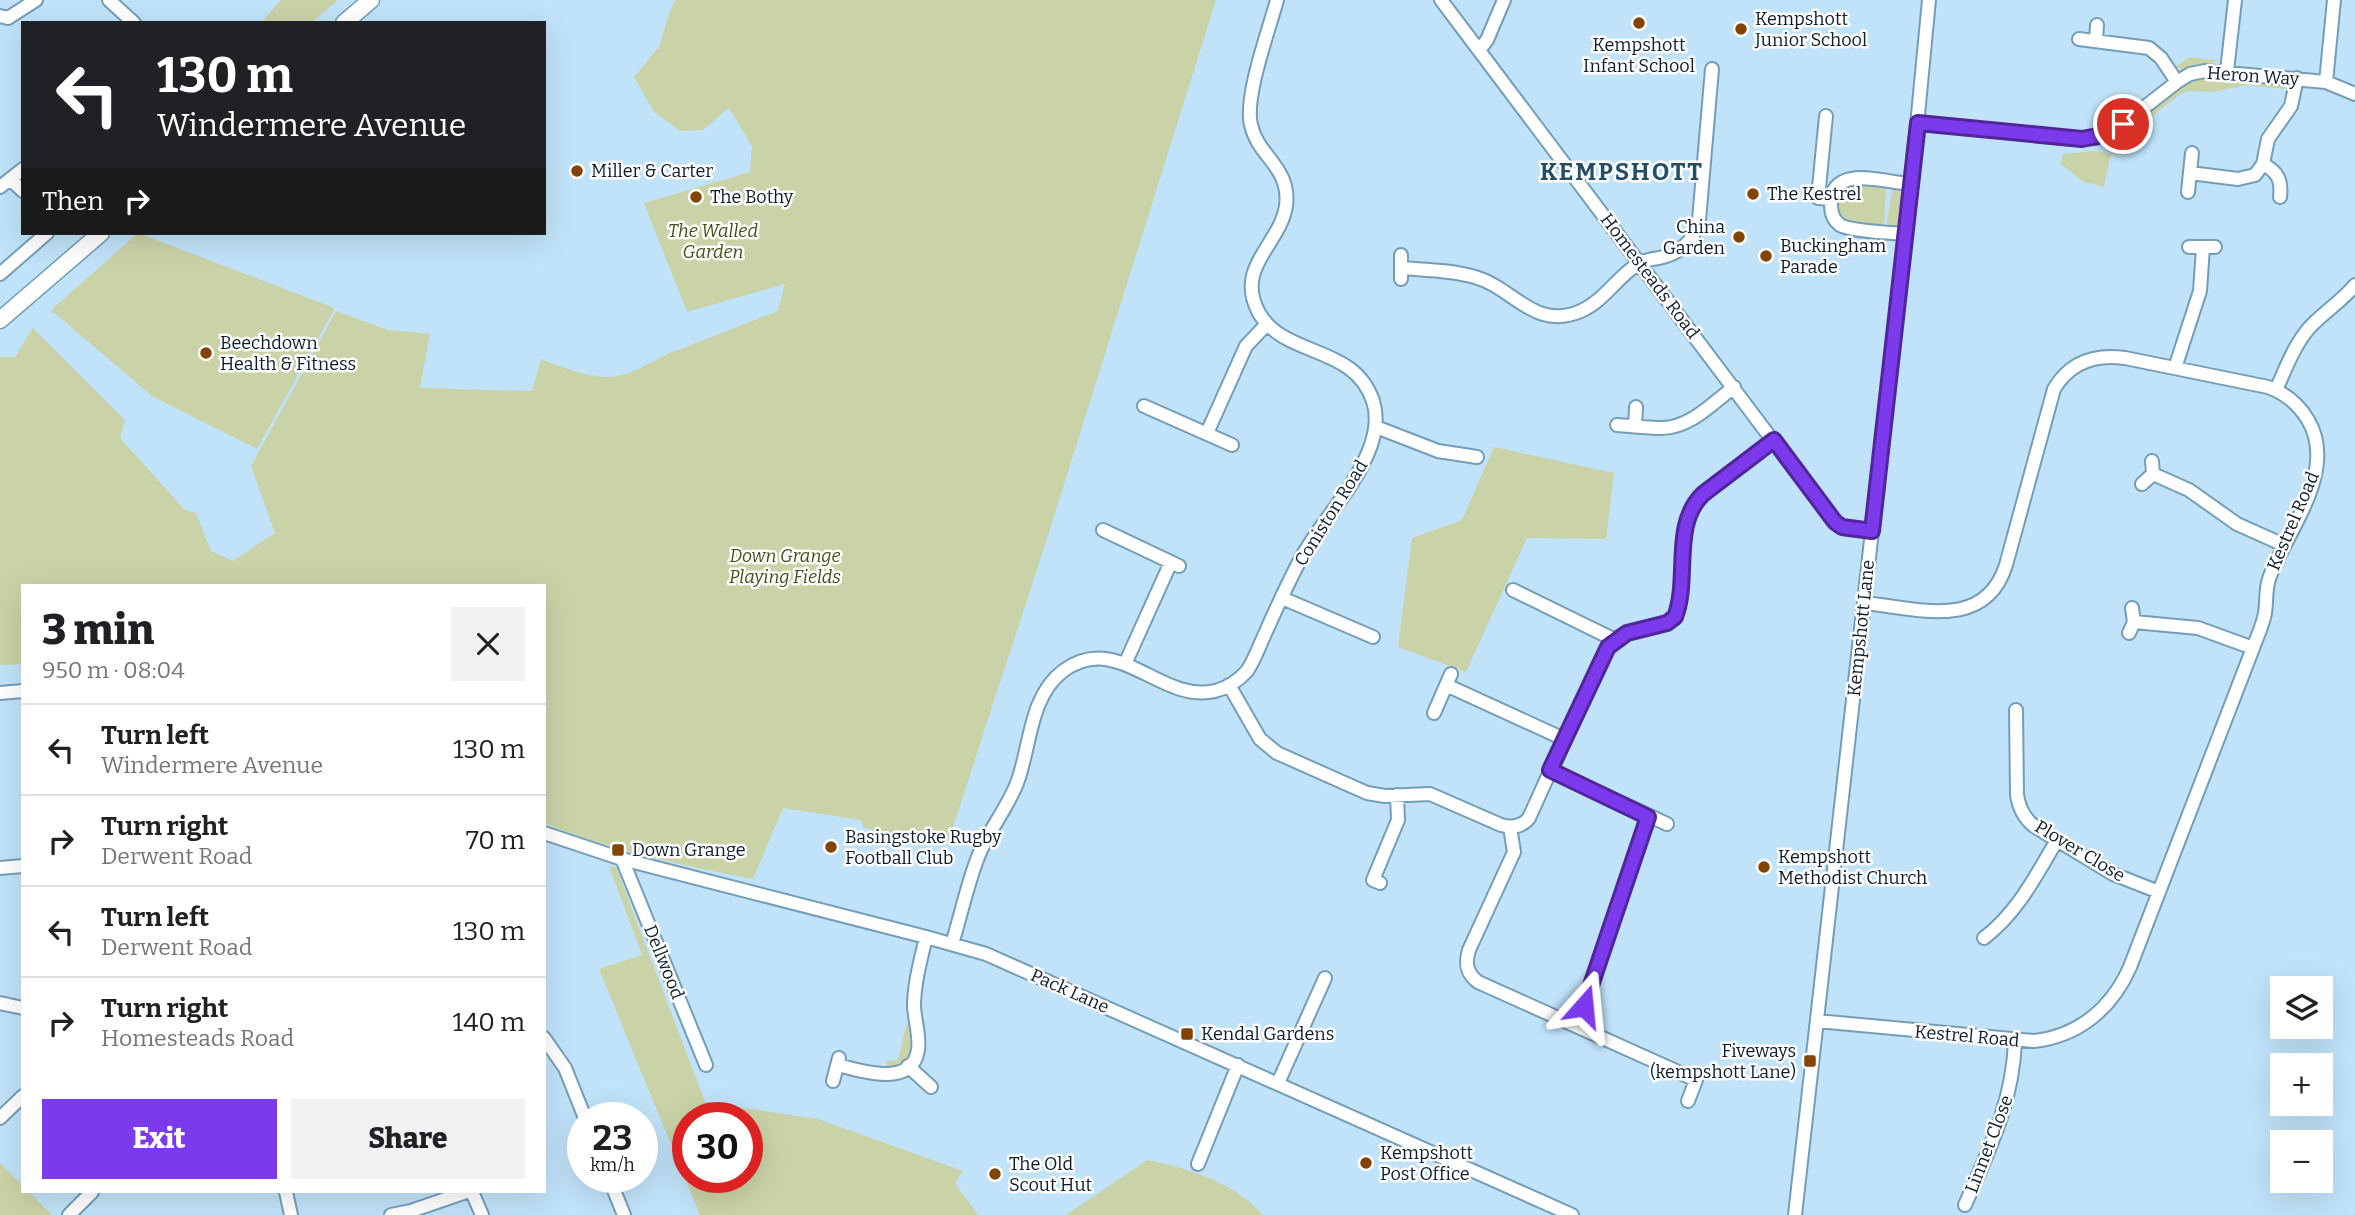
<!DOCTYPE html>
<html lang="en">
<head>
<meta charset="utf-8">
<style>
  :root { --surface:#fff; --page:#f2f2f2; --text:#202124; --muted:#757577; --line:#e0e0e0; --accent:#7c3aed }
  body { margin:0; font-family:Bitter,serif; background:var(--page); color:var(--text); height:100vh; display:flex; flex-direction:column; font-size:26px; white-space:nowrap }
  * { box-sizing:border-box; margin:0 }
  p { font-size:23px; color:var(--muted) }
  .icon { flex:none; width:38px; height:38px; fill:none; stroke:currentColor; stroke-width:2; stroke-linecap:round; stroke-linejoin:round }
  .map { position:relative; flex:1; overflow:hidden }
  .sheet { position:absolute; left:21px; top:584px; width:525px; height:609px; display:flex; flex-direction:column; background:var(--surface); border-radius:0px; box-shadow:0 7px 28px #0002 }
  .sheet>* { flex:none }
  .hud { position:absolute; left:21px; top:21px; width:525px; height:214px; border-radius:0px; box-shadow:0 7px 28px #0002; background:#202124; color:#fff; overflow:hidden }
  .fabs { position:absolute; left:2270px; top:976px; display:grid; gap:14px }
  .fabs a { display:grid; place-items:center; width:63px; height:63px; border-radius:0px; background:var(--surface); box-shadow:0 7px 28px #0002; font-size:35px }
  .speed { position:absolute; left:567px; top:1102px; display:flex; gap:14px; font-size:35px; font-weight:700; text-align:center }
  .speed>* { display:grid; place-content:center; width:91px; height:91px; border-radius:50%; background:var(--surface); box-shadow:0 7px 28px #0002; line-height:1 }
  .speed small { font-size:18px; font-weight:400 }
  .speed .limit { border:10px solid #d22; background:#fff; color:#111 }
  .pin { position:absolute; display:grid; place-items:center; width:60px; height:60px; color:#fff; margin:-30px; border:4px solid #fff; border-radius:50%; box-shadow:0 2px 7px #0007 }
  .me { position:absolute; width:77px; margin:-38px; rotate:18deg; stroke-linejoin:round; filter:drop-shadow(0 0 5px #0008) }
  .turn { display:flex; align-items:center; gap:24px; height:147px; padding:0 21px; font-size:32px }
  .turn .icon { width:91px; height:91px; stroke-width:2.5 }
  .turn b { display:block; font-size:49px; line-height:60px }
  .then { display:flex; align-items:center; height:66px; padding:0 21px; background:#0003; gap:14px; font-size:26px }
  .round { display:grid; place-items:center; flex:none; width:74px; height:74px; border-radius:0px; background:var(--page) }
  .overview { display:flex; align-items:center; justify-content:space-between; height:119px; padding:0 21px }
  h1 { font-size:42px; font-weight:800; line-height:52px }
  .button { display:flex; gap:14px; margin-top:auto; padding:14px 21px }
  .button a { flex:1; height:80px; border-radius:0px; background:var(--accent); color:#fff; font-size:28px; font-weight:800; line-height:80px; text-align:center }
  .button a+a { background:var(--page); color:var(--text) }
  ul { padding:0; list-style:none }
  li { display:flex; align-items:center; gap:21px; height:91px; padding:0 21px; border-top:2px solid var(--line) }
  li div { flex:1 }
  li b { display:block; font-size:26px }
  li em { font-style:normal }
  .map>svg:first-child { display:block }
  .green { fill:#cad2a7; fill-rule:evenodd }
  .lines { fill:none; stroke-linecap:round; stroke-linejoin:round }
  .minor-casing { stroke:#749eb7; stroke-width:16 }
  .major-casing { stroke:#749eb7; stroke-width:19 }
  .minor { stroke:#fff; stroke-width:12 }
  .major { stroke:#fff; stroke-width:16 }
  .route-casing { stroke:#51269a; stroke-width:18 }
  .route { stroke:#7c3aed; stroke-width:12 }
  .poi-dot { fill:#834407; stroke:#fefefe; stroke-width:2.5 }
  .labels { text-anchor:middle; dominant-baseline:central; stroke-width:5; stroke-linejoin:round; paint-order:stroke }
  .poi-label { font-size:18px; fill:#0d1e28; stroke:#fefefe; text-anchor:start }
  .street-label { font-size:18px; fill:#0d1e28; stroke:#fefefe }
  .park-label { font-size:18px; font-style:italic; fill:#474e19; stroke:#fefefe }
  .district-label { font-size:24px; font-weight:bold; letter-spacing:2px; fill:#254d64; stroke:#fefefe }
</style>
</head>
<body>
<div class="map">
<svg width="2355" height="1215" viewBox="0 0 2355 1215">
  <rect width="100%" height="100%" fill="#c0e3f9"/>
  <path class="green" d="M281 0H338L311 23H261Z
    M675 0H1216L1046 542 947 845 864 828 861 820 783 808 753 879C681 865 612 851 544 823V586H23V664L0 665V357H15L33 328 125 420 120 438 185 510 196 513 211 551 233 561 275 533 251 466 336 311 388 330 430 334 420 388 532 391 541 359C564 368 597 382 622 375 631 373 640 368 648 364 659 360 667 352 678 350L778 311 785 284 687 312 644 203 750 172 752 146 729 108 703 130 680 131 654 112 634 77 659 47 669 14Z
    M2190 57 2220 61 2184 70 2175 67Z
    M2208 75 2282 84 2285 89 2247 85 2213 92 2188 91 2179 95 2142 124H2131C2156 105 2178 84 2208 75Z
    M2095 151 2111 154 2104 187 2084 182 2061 164 2063 154Z
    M1852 184 1886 188 1884 223 1882 227C1866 225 1848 227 1837 215L1836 195 1844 185Z
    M1893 185 1897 187 1898 191 1905 192 1901 223 1896 227 1889 228 1887 222Z
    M138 233 335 308 257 449 152 396 51 310Z
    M1494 447 1614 473 1606 539 1527 538 1466 672 1398 647 1412 538 1462 520Z
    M609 866 616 867 705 1102 818 1119 963 1171 955 1183 978 1215H700L599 969 642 955ZM688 1118H747V1178H688Z
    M906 1025 914 1026 917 1048 909 1063 886 1071 887 1060 895 1061 898 1060Z
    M1147 1160C1190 1169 1232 1181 1263 1215H1066Z
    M0 1163 23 1186V1192H29L52 1215H0Z"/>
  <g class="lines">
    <defs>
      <path id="minor" d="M109 0 134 23
        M1441 0 1831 518 1842 527 1872 531
        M0 16 8 18 36 0
        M2079 39 2149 48 2161 58 2177 82
        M2096 41 2097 25
        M1479 50 1487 40 1504 0
        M2227 71 2235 0
        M2326 82 2334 0
        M1826 116 1818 198 1831 199
        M1918 123 2074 139 2096 138 2115 130 2177 82 2190 74 2205 71 2326 82 2355 94
        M2263 164C2278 172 2282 180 2280 197
        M2190 173 2238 179 2255 175 2263 164 2268 139 2291 106 2297 78
        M10 179 23 191
        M1902 183C1876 180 1831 166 1831 205 1831 213 1833 220 1840 225 1849 231 1892 233 1905 234
        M0 187 23 169
        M2188 192 2192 153
        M2189 247H2215
        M1401 268C1425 270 1451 270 1475 277 1514 288 1534 331 1581 311 1604 301 1617 277 1638 264 1644 260 1652 259 1659 258 1681 253 1693 242 1699 220L1712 69
        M0 274 47 233
        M1401 279V255
        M2175 368 2200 291 2203 247
        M2276 390C2286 368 2294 345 2310 327 2324 312 2342 301 2355 285
        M1144 406 1232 445
        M1617 425C1632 426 1647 428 1662 428 1690 428 1713 403 1734 387
        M1635 426 1636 407
        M1376 427 1438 451 1477 457
        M1207 433 1246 346 1267 324
        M2153 474 2189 490 2237 524 2284 545
        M2142 484 2153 474 2152 461
        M1103 530 1179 566
        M1513 590 1615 640
        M1282 598 1373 637
        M2134 622 2198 628 2253 648
        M2129 633 2134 622 2132 608
        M1125 664 1171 562
        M1229 685 1260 739 1277 753 1367 793 1385 796 1430 794 1501 825C1512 828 1522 827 1529 818L1596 670C1601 660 1605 649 1613 641 1631 625 1661 632 1675 617 1689 579 1671 525 1703 494L1774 440
        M1446 685 1564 739
        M0 693 23 691
        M2016 710 2017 795C2019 808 2024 818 2034 826L2113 874 2159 892
        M1434 713 1451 674
        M1550 770 1667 824
        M1510 827 1514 852 1469 950C1465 963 1466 973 1478 982L1696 1080 1688 1101
        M544 833 622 859 926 937 986 954 1572 1215
        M622 859 706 1065
        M0 868 23 866
        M1380 883 1373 880 1398 820 1397 795
        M1984 938C2017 913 2036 876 2057 840
        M952 944C961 915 967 885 978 857 988 831 1007 809 1017 783 1031 746 1029 697 1063 671 1118 630 1160 704 1215 691 1227 688 1239 680 1247 671 1254 661 1259 647 1264 636 1275 611 1287 585 1300 560 1321 521 1356 488 1371 445 1376 430 1378 416 1373 401 1354 344 1285 358 1259 313 1234 267 1280 245 1286 206 1291 167 1258 157 1251 125 1244 97 1269 30 1277 0
        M0 1003 23 1008
        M1817 1021 2034 1041C2079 1036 2112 1008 2130 967L2253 648C2257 637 2263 625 2265 613 2267 600 2265 588 2270 576 2288 530 2338 470 2308 420 2299 405 2285 393 2268 387L2125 358C2095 354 2070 362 2054 389L2006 565C1985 632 1916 608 1864 603
        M1577 1026 1648 817
        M544 1038 565 1068 585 1118
        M838 1065C861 1071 912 1088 918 1050 920 1036 915 1021 914 1007 914 983 921 959 926 937
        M908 1066 931 1087
        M833 1081 839 1058
        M1278 1083 1325 978
        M0 1118 23 1096
        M1198 1164 1238 1065
        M609 1178 624 1215
        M286 1192 291 1215
        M472 1192 482 1215
        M1965 1205C1989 1150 2013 1102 2015 1041
        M69 1215 92 1192
        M391 1215 411 1211 466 1192
        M1795 1215 1913 167 1929 0"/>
      <path id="major" d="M344 23 371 0
        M0 320 101 233"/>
    </defs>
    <use href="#minor" class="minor-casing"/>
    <use href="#major" class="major-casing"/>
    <use href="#minor" class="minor"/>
    <use href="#major" class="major"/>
  </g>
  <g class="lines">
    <defs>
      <path id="route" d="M1584 1006 1648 817 1550 770 1608 647 1627 633 1667 623 1675 617C1690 579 1671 525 1703 494L1770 443 1774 440 1835 522 1842 527 1872 531 1918 123 2082 139 2108 134 2123 124"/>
    </defs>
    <use href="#route" class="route-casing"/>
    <use href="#route" class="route"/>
  </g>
  <g class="poi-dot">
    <circle cx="1639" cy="23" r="7"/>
    <circle cx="1741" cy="29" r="7"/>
    <circle cx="577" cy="171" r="7"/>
    <circle cx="1753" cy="194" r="7"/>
    <circle cx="696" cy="197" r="7"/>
    <circle cx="1739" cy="237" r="7"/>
    <circle cx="1766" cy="256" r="7"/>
    <circle cx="206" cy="353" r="7"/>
    <circle cx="831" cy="847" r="7"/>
    <rect x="611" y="843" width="14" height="14" rx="3.5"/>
    <circle cx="1764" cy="867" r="7"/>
    <rect x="1180" y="1027" width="14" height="14" rx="3.5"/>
    <rect x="1803" y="1054" width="14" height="14" rx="3.5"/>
    <circle cx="1366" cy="1163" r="7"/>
    <circle cx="995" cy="1174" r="7"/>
  </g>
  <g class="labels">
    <g class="poi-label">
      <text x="1755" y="19">Kempshott<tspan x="1755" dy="21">Junior School</tspan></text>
      <text x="1639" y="45" text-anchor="middle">Kempshott<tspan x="1639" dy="21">Infant School</tspan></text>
      <text x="591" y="171">Miller &amp; Carter</text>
      <text x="1767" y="194">The Kestrel</text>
      <text x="710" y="197">The Bothy</text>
      <text x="1725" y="227" text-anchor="end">China<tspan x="1725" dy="21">Garden</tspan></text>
      <text x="1780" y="246">Buckingham<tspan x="1780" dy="21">Parade</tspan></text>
      <text x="220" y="343">Beechdown<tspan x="220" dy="21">Health &amp; Fitness</tspan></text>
      <text x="845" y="837">Basingstoke Rugby<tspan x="845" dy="21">Football Club</tspan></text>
      <text x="632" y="850">Down Grange</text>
      <text x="1778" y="857">Kempshott<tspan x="1778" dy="21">Methodist Church</tspan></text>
      <text x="1201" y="1034">Kendal Gardens</text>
      <text x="1796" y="1051" text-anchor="end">Fiveways<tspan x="1796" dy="21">(kempshott Lane)</tspan></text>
      <text x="1380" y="1153">Kempshott<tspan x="1380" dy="21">Post Office</tspan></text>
      <text x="1009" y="1164">The Old<tspan x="1009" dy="21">Scout Hut</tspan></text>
    </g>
    <g class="street-label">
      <text transform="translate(2253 76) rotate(4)">Heron Way</text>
      <text transform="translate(1650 276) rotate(53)">Homesteads Road</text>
      <text transform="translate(1331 513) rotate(-58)">Coniston Road</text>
      <text transform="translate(2293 521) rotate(-67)">Kestrel Road</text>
      <text transform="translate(1861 628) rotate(-84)">Kempshott Lane</text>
      <text transform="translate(2080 851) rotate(31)">Plover Close</text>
      <text transform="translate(664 962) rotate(68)">Dellwood</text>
      <text transform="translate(1070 991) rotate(24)">Pack Lane</text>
      <text transform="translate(1967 1036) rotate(5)">Kestrel Road</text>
      <text transform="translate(1989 1144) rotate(-69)">Linnet Close</text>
    </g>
    <g class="park-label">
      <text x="713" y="231">The Walled<tspan x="713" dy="21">Garden</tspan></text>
      <text x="785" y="556">Down Grange<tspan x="785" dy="21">Playing Fields</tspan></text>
    </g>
    <g class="district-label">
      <text x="1622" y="172">KEMPSHOTT</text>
    </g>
  </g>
</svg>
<div class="fabs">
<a><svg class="icon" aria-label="layers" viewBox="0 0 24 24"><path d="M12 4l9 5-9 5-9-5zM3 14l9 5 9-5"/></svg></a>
<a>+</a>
<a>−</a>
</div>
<div class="speed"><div>23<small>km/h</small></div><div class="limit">30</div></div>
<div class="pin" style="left:2123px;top:124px;background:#d93025"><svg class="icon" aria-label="arrive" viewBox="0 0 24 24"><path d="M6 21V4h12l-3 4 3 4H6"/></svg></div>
<svg class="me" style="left:1584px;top:1006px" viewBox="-20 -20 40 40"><path d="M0-17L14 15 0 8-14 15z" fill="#7c3aed" stroke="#fff" stroke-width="4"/></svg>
<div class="hud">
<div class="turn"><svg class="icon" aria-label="left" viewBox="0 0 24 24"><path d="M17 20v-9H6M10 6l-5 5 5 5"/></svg><div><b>130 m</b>Windermere Avenue</div></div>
<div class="then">Then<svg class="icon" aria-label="right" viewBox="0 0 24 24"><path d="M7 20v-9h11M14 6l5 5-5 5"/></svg></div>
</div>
<section class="sheet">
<div class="overview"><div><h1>3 min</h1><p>950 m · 08:04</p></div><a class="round"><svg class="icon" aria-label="close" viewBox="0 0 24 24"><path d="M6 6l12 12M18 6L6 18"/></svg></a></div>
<ul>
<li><svg class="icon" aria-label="left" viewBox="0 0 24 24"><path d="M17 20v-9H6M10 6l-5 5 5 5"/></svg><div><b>Turn left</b><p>Windermere Avenue</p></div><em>130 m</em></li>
<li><svg class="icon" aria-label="right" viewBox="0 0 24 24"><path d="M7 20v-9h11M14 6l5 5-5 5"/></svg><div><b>Turn right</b><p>Derwent Road</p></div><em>70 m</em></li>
<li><svg class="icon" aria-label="left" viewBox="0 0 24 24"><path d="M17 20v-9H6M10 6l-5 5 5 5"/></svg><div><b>Turn left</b><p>Derwent Road</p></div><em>130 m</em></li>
<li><svg class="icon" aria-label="right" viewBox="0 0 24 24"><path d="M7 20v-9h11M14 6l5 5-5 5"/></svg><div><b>Turn right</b><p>Homesteads Road</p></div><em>140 m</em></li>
</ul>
<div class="button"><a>Exit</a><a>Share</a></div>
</section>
</div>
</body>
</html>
